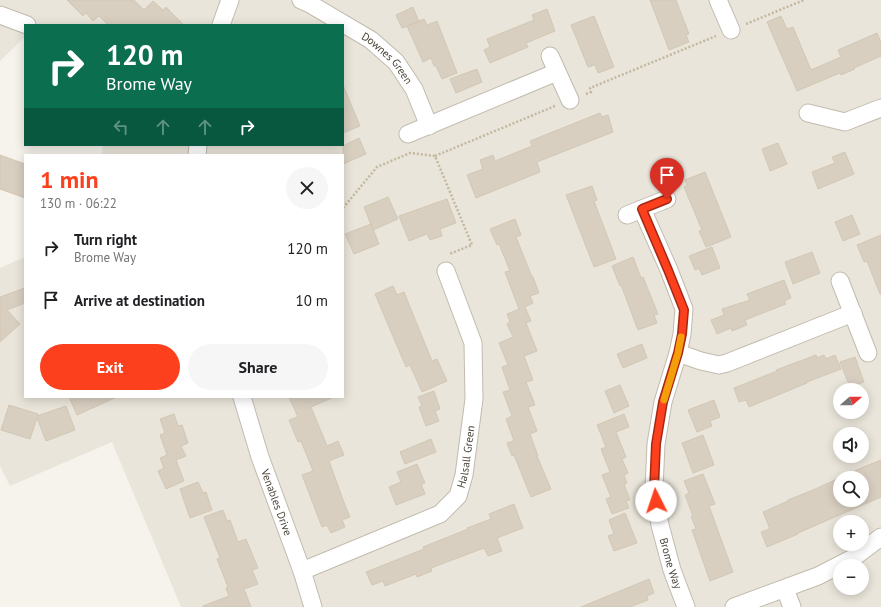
<!DOCTYPE html>
<html lang="en">
<head>
<meta charset="utf-8">
<style>
  :root { --surface:#fff; --page:#f6f6f6; --text:#202124; --muted:#757577; --accent:#fc3f1d }
  body { margin:0; font-family:"PT Sans",sans-serif; background:var(--page); color:var(--text); height:100vh; display:flex; flex-direction:column; font-size:15px; white-space:nowrap }
  * { box-sizing:border-box; margin:0 }
  p { font-size:13px; color:var(--muted) }
  .icon { flex:none; width:22px; height:22px; fill:none; stroke:currentColor; stroke-width:2; stroke-linecap:round; stroke-linejoin:round }
  .map { position:relative; flex:1; overflow:hidden }
  .panel { position:absolute; left:24px; top:154px; width:320px; height:244px; display:flex; flex-direction:column; background:var(--surface); border-radius:0px; box-shadow:0 2px 10px #0003 }
  .panel>* { flex:none }
  .top-card { position:absolute; left:24px; top:24px; width:320px; height:122px; border-radius:0px; box-shadow:0 2px 10px #0003; background:#0b6e4f; color:#fff; overflow:hidden }
  .needle { width:26px; rotate:69deg }
  .controls { position:absolute; left:833px; top:383px; display:grid; gap:8px }
  .controls a { display:grid; place-items:center; width:36px; height:36px; border-radius:50%; background:var(--surface); box-shadow:0 2px 10px #0003; font-size:20px }
  .pin { position:absolute; display:grid; place-items:center; width:34px; height:34px; color:#fff; margin:-41px -17px; border-radius:50% 50% 50% 0; rotate:-45deg; box-shadow:0 0 4px #0007 }
  .pin .icon { rotate:45deg }
  .me { position:absolute; width:44px; margin:-22px; rotate:356deg; stroke-linejoin:round; filter:drop-shadow(0 0 3px #0008) }
  .turn { display:flex; align-items:center; gap:14px; height:84px; padding:0 16px; font-size:18px }
  .turn .icon { width:52px; height:52px; stroke-width:2.5 }
  .turn b { display:block; font-size:28px; line-height:34px }
  .lanes { display:flex; align-items:center; height:38px; padding:0 16px; background:#0003; justify-content:center; gap:20px; direction:ltr }
  .lanes .off { opacity:.35 }
  .round { display:grid; place-items:center; flex:none; width:42px; height:42px; border-radius:21px; background:var(--page) }
  .overview { display:flex; align-items:center; justify-content:space-between; height:68px; padding:0 16px }
  h1 { font-size:24px; font-weight:600; line-height:30px; color:var(--accent) }
  .primary-button { display:flex; gap:8px; margin-top:auto; padding:8px 16px }
  .primary-button a { flex:1; height:46px; border-radius:24px; background:var(--accent); color:#fff; font-size:16px; font-weight:600; line-height:46px; text-align:center }
  .primary-button a+a { background:var(--page); color:var(--text) }
  ul { padding:0; list-style:none }
  li { display:flex; align-items:center; gap:12px; height:52px; padding:0 16px }
  li div { flex:1 }
  li b { display:block; font-size:15px }
  li em { font-style:normal }
  .map>svg:first-child { display:block }
  .residential { fill:#eae5da; fill-rule:evenodd }
  .building { fill:#d8cfc1; stroke:#d3c7b4; fill-rule:evenodd }
  .lines { fill:none; stroke-linecap:round; stroke-linejoin:round }
  .minor-casing { stroke:#c2bbae; stroke-width:19 }
  .path { stroke:#c4b79f; stroke-width:2.5; stroke-dasharray:2 2; stroke-linecap:butt }
  .minor { stroke:#fff; stroke-width:17 }
  .route-casing { stroke:#a42913; stroke-width:10 }
  .route { stroke:#fc3f1d; stroke-width:7 }
  .slow { stroke:#f59e0b; stroke-width:7 }
  .labels { text-anchor:middle; dominant-baseline:central; stroke-width:4; stroke-linejoin:round; paint-order:stroke }
  .street-label { font-size:11px; fill:#4b4439; stroke:#fff }
</style>
</head>
<body>
<div class="map">
<svg width="881" height="607" viewBox="0 0 881 607">
  <rect width="100%" height="100%" fill="#f6f3ec"/>
  <path class="residential" d="M0 0H881V607H181L112 442 10 486 0 466V268L25 257V397H343V155H102L103 145H343V25H25V37L0 61ZM840 390H862V412H840ZM840 434H862V456H840ZM840 478H862V500H840ZM840 522H862V544H840ZM840 566H862V588H840Z"/>
  <path class="building" d="M67 0H134L144 10 153 1 163 10 166 7 184 25H108L99 16 93 21 86 13 83 16Z
    M650 0H676L689 34 686 35 689 42 669 50Z
    M413 7 419 22 402 28 396 15Z
    M547 9 555 31 526 43 528 47 490 63 484 50 490 47 487 39 534 20 532 15Z
    M594 16 614 67 598 73 595 65 588 67 571 25Z
    M781 16 787 29 793 27 811 70 841 57 838 50 877 33 881 42V56L854 68 855 69 841 75 840 73 797 91 767 22Z
    M424 19 427 25 437 21 457 73 442 79 436 66H434L431 58 423 62 407 26Z
    M477 69 482 82 456 93 450 79Z
    M343 85 360 126 343 133Z
    M600 113 602 117 608 115 613 132 537 162 540 172 476 198 467 175 483 169 480 160 493 155 495 161 532 146 530 141Z
    M359 138 366 154 343 164V146Z
    M778 143 787 164 770 171 762 149Z
    M845 152 854 174 818 189 812 172 835 163 832 157Z
    M0 155 25 164V198L0 189Z
    M705 172 731 237 706 247 699 231 702 230 684 187 687 185 685 180Z
    M592 186 597 200 594 201 616 259 594 267 566 195Z
    M388 197 398 219 373 230 364 207Z
    M447 199 456 223 440 229 442 236 430 240 427 234 409 241 399 216Z
    M852 215 860 234 843 241 835 222Z
    M515 219 521 235 516 237 532 277H533L539 293 530 296 533 303 525 307 531 321 526 323 537 351 524 356 533 380 526 382 535 405 528 407 537 431 530 434 538 456H537L551 489 531 497 514 455 512 456 507 443 514 441 506 419 512 416 503 392 510 390 502 367 508 365 499 343 513 337 507 324 510 322 507 314 519 309 505 272 510 271 499 244 497 245 490 229Z
    M371 224 379 244 354 254 345 234Z
    M881 235V294H880L867 261 864 262 857 245Z
    M712 247 720 268 702 275 699 268 695 270 689 256Z
    M812 252 820 273 793 284 785 262Z
    M633 257 641 278 643 277 658 314 654 315 657 323 638 330 621 285 620 286 612 266Z
    M784 280 791 298 784 301 786 304 745 320 747 325 732 331 731 328 717 334 711 320 724 315 722 309 750 300 747 294Z
    M393 286 397 295 404 292 432 361 437 359 447 381 422 392 410 365 406 367 375 294Z
    M25 288V303L7 310 20 324 0 342V297Z
    M642 344 647 358 623 368 617 354Z
    M816 355 817 358 824 355 826 359 835 355 841 369 807 382V383L749 407 746 400 739 402 734 388 777 371 776 370Z
    M855 357 864 382 850 387 840 362Z
    M620 385 629 406 614 413 605 391Z
    M434 391 440 409 435 411 439 421 426 426 419 407 422 406 418 397Z
    M69 397H117L77 415Z
    M289 397H334L311 407 327 446 338 441 344 455 329 461 343 500 350 517 342 520 345 527 331 533 327 525 322 527 302 475 313 471 301 441 298 442 289 420 298 417Z
    M714 400 720 417 710 421 712 426 697 432 688 410Z
    M9 405 38 414 37 416 66 406 75 430 46 441 37 418 30 439 1 430Z
    M174 414 178 426 182 425 188 443 181 446 186 456 176 460 184 481 166 489 158 471 164 468 160 458 167 455 160 435 165 433 160 419Z
    M624 414 629 427 616 432 626 457 622 459 628 473 624 475 627 483 624 484 630 500 626 501 629 508 612 514 606 499 611 497 602 475 610 472 601 449 606 447 597 425Z
    M703 435 714 465 693 473 682 443Z
    M431 439 436 452 405 464 400 452Z
    M881 460V497L798 533V534L767 547 761 532 770 529 763 512 788 501V500L813 490 861 468ZM840 478H862V500H840Z
    M417 464 425 483 421 484 425 494 396 505 389 487 401 482 397 472Z
    M703 474 715 504 709 506 733 572 710 581 692 530 696 529 691 516H693L685 495 689 493 684 481Z
    M198 482 203 493 206 492 212 510 190 518 180 489Z
    M514 504 523 528 497 538 502 551 488 556 484 548 431 568 432 571 417 577 416 574 385 586 383 581 372 585 366 572 424 549 423 547 468 529 467 528 491 519 489 514Z
    M223 510 227 521 230 520 238 542 246 539 258 568 252 570 258 584 244 589 251 607H203V606L229 596 226 588 228 587 217 559 220 558 204 517Z
    M625 513 637 543 614 551 608 536 614 534 609 520Z
    M649 579 654 593 647 596 648 600 630 607H581Z"/>
  <g class="lines">
    <defs>
      <g id="minor">
        <path id="s1" d="M301 0 310 4 371 40 396 62 414 89 429 126"/>
        <path d="M718 0 731 30"/>
        <path d="M0 15 27 25"/>
        <path d="M221 25 230 0"/>
        <path d="M550 56 570 100"/>
        <path d="M808 113 845 122 881 108"/>
        <path d="M408 134 557 72"/>
        <path d="M197 155 198 145"/>
        <path id="s2" d="M642 209 669 270 684 309 682 334 678 353 663 402 656 444 654 489 660 525 672 570 686 607"/>
        <path d="M627 215 667 199"/>
        <path d="M840 281 868 353"/>
        <path d="M678 353 701 361 719 365 727 363 853 313"/>
        <path id="s3" d="M242 397 260 457 302 571 313 607"/>
        <path id="s4" d="M302 571 440 514 458 496 464 475 474 399 473 343 446 271"/>
        <path d="M785 589 792 607"/>
        <path d="M734 607 818 576 853 558 881 537"/>
      </g>
    </defs>
    <use href="#minor" class="minor-casing"/>
    <path class="path" d="M746 24 804 0
      M586 94 591 92 590 88 716 36
      M435 156 555 106
      M343 208 377 167 410 153 435 156 472 245 449 254"/>
    <use href="#minor" class="minor"/>
  </g>
  <g class="lines">
    <defs>
      <path id="route" d="M656 501 654 489 656 444 663 402 678 353 682 334 684 310 668 270 642 209 667 199"/>
    </defs>
    <use href="#route" class="route-casing"/>
    <use href="#route" class="route"/>
    <path class="slow" d="M664 400 678 353 681 337"/>
  </g>
  <g class="labels">
    <g class="street-label">
      <text stroke="none"><textPath href="#s1" startOffset="105">Downes Green</textPath></text>
      <text stroke="none"><textPath href="#s4" startOffset="215">Halsall Green</textPath></text>
      <text stroke="none"><textPath href="#s3" startOffset="111">Venables Drive</textPath></text>
      <text stroke="none"><textPath href="#s2" startOffset="368">Brome Way</textPath></text>
    </g>
  </g>
</svg>
<div class="controls">
<a><svg class="needle" viewBox="-14 -14 28 28"><path d="M0-13l5 13h-10z" fill="#e53935"/><path d="M0 13l5-13h-10z" fill="#757577"/></svg></a>
<a><svg class="icon" aria-label="sound" viewBox="0 0 24 24"><path d="M4 9h4l5-4v14l-5-4H4zM17 9q2 3 0 6"/></svg></a>
<a><svg class="icon" aria-label="search" viewBox="0 0 24 24"><circle cx="10" cy="10" r="6"/><path d="M15 15l6 6"/></svg></a>
<a>+</a>
<a>−</a>
</div>
<div class="pin" style="left:667px;top:199px;background:#d93025"><svg class="icon" aria-label="arrive" viewBox="0 0 24 24"><path d="M6 21V4h12l-3 4 3 4H6"/></svg></div>
<svg class="me" style="left:656px;top:501px" viewBox="-20 -20 40 40"><circle r="19" fill="#fff"/><path d="M0-13L10 11 0 6-10 11z" fill="#fc3f1d"/></svg>
<div class="top-card">
<div class="turn"><svg class="icon" aria-label="right" viewBox="0 0 24 24"><path d="M7 20v-9h11M14 6l5 5-5 5"/></svg><div><b>120 m</b>Brome Way</div></div>
<div class="lanes"><svg class="icon off" aria-label="left" viewBox="0 0 24 24"><path d="M17 20v-9H6M10 6l-5 5 5 5"/></svg><svg class="icon off" aria-label="ahead" viewBox="0 0 24 24"><path d="M12 20V5M6 11l6-6 6 6"/></svg><svg class="icon off" aria-label="ahead" viewBox="0 0 24 24"><path d="M12 20V5M6 11l6-6 6 6"/></svg><svg class="icon" aria-label="right" viewBox="0 0 24 24"><path d="M7 20v-9h11M14 6l5 5-5 5"/></svg></div>
</div>
<section class="panel">
<div class="overview"><div><h1>1 min</h1><p>130 m · 06:22</p></div><a class="round"><svg class="icon" aria-label="close" viewBox="0 0 24 24"><path d="M6 6l12 12M18 6L6 18"/></svg></a></div>
<ul>
<li><svg class="icon" aria-label="right" viewBox="0 0 24 24"><path d="M7 20v-9h11M14 6l5 5-5 5"/></svg><div><b>Turn right</b><p>Brome Way</p></div><em>120 m</em></li>
<li><svg class="icon" aria-label="arrive" viewBox="0 0 24 24"><path d="M6 21V4h12l-3 4 3 4H6"/></svg><div><b>Arrive at destination</b></div><em>10 m</em></li>
</ul>
<div class="primary-button"><a>Exit</a><a>Share</a></div>
</section>
</div>
</body>
</html>
